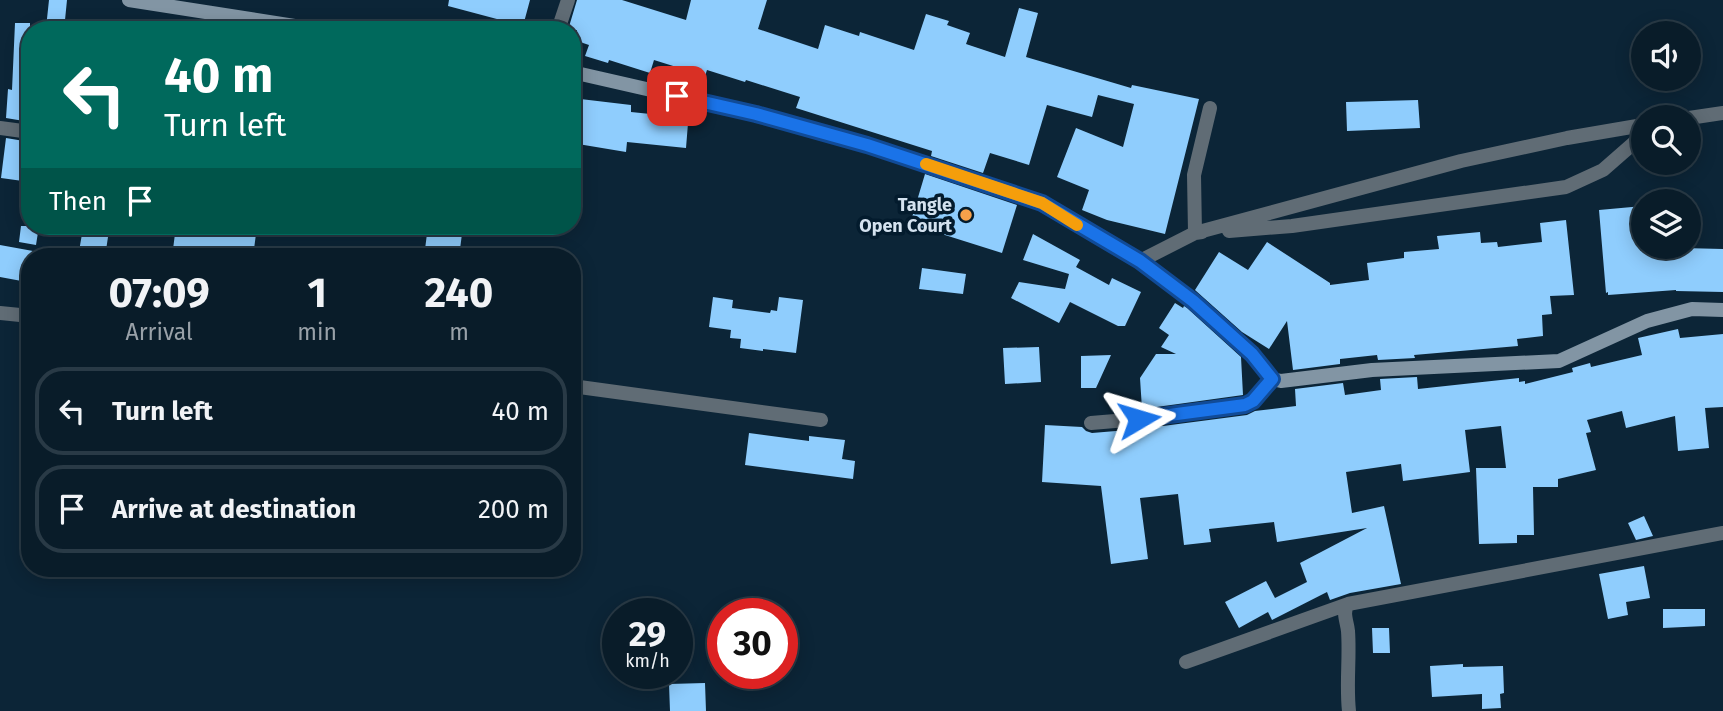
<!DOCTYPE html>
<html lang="en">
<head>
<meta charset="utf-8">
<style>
  :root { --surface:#091c29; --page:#172935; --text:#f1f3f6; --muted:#99a1a8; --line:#293a46 }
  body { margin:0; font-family:"Fira Sans",sans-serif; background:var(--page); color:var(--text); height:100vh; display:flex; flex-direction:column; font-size:26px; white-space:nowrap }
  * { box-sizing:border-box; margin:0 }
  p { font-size:23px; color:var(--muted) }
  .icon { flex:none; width:38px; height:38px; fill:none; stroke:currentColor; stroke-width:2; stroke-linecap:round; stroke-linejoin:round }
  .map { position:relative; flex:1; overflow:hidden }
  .sheet { position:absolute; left:21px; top:248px; width:560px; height:329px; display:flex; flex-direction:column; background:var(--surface); border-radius:28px; box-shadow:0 4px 18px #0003,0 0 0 2px var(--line) }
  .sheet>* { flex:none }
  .hud { position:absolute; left:21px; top:21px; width:560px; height:214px; border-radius:28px; box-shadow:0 4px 18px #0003,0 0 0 2px var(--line); background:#00695c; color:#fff; overflow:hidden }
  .tools { position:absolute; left:1631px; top:21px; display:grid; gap:14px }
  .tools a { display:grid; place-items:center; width:70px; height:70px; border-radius:50%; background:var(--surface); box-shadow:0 4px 18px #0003,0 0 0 2px var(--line); font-size:35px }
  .speed { position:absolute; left:602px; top:598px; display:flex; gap:14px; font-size:35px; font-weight:700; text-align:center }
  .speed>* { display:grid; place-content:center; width:91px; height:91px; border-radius:50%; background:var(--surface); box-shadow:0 4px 18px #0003,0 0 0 2px var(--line); line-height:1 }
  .speed small { font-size:18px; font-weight:400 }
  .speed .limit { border:10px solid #d22; background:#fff; color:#111 }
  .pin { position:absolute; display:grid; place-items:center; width:60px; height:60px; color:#fff; margin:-30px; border-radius:14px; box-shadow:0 4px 10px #0006 }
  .me { position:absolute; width:77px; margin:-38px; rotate:83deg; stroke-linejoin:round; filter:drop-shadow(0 0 5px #0008) }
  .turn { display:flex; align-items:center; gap:24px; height:147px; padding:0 28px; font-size:32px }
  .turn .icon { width:91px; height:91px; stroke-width:2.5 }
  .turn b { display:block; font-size:49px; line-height:60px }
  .then { display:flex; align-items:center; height:66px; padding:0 28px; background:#0003; gap:14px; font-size:26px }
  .eta { display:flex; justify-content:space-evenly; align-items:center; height:119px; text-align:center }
  .eta b { font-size:42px; font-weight:700; line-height:49px }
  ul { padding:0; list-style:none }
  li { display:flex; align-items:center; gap:21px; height:88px; margin:0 14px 10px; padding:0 14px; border:4px solid var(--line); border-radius:28px }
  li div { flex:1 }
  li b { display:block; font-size:26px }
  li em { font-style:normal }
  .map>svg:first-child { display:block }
  .building { fill:#8fcdfd }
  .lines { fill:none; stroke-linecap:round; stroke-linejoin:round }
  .street { stroke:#606c75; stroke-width:14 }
  .secondary { stroke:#8295a4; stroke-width:14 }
  .route-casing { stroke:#114b97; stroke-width:18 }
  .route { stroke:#1a73e8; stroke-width:12 }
  .slow { stroke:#f59e0b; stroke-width:12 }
  .poi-dot { fill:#f8a14a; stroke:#031b2d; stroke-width:2.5 }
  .labels { text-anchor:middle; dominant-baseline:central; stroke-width:7; stroke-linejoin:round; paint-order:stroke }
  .poi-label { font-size:18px; font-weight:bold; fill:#d4e2ef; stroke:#031b2d; text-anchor:end }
</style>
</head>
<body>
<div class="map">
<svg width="1723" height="711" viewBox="0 0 1723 711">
  <rect width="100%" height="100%" fill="#0c2537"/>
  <path class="building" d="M49 0H67L64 30 46 28Z
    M449 0H530L523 26 448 6Z
    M577 0H622L686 20 691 0H767L758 29 818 49 825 25 859 36 860 32 914 50 926 14 949 21 947 25 970 33 966 44 1005 57 1019 8 1038 13 1026 57 1131 88 1132 85 1199 99 1165 234 1107 220 1082 210 1089 190 1057 177 1076 128 1123 147 1134 104 1098 95 1092 117 1047 105 1029 165 990 153 983 173 931 156 932 151 796 108 800 97 746 80 745 82 707 70 705 76 654 60 650 73 609 60 608 63 585 56 589 45 574 40 577 30H568Z
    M15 23H30V122L6 118 8 89 12 90Z
    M572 98 631 105V112L670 116V110L689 111 686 148 627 142 626 152 572 143Z
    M1418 100 1420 128 1347 131 1346 102Z
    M6 138 30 142V182L1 178Z
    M925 174 1017 205 1002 253 910 224Z
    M1643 206V247L1723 249V292L1676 291V290L1608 295V292L1606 293 1599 210Z
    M1566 220 1574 295 1550 296 1552 314 1542 315 1543 336 1517 339 1518 346 1414 355 1415 358 1378 360 1377 355 1340 359V364L1293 370 1287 321 1269 349 1242 332 1195 290 1219 252 1248 270 1267 242 1330 283V285L1369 280 1367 263 1404 258V252L1439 249 1437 236 1480 232 1481 243 1497 242 1498 247 1542 242 1540 223Z
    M21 226H39L36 245 19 242Z
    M176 226H257L253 257H172Z
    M428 226H463L459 257H424Z
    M82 234 108 237 105 257H78Z
    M1033 234 1080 260 1076 267 1109 285 1112 278 1141 292 1125 326H1118L1070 302 1059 323 1011 298 1019 282 1065 289 1069 274 1023 260Z
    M0 245 33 251 32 257H30L27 282 0 277Z
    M922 268 966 274 963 294 919 289Z
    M713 297 733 300 732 308 770 313 771 310 777 311 779 297 803 300 796 353 763 349V351L740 348 741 339 730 338 731 330 709 327Z
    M1175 303 1183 308 1184 306 1187 308 1241 357 1243 395 1142 409 1140 378 1156 354H1176L1161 347 1169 335 1159 328Z
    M1678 329 1680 338 1723 334V407L1705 408 1709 448 1678 451 1675 416 1626 428 1622 411 1587 420 1591 432 1586 433 1596 470 1558 479V487H1533L1534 535H1517V543L1479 544 1476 468H1506L1501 426 1465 430 1470 472 1403 481 1401 464 1346 472 1352 513 1384 506 1401 584 1350 593 1330 600 1327 592 1272 620 1268 612 1239 628 1225 602 1266 581 1275 598 1307 582 1300 563 1367 528 1277 542 1274 522 1209 529 1211 542 1184 545 1178 494 1140 498 1148 559 1111 564 1101 486 1042 482 1045 425 1082 427 1086 431 1092 433 1140 429 1247 415 1255 411 1296 406 1295 389 1343 383 1345 395 1381 390 1380 379 1417 377 1418 389 1519 378V382L1525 381V384L1573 372 1572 368 1590 363 1591 367 1642 355 1638 338Z
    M1039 347 1041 382 1005 384 1003 348Z
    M1111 355 1096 388H1081V356Z
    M749 433 809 441V436L845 440 842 459 855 461 853 479 745 465Z
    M1644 516 1653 536 1636 540 1628 523Z
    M1644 566 1650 598 1626 602 1628 615 1608 619 1599 574Z
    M1663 609H1705V626L1663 628Z
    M1372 628H1389L1390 653H1373Z
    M1463 664V667L1503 666 1504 693 1500 694 1501 708 1482 709V694L1432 697 1430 666Z
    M705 683 706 711H670L669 684Z"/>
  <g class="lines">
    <path class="street" d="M558 30 568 0
      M1210 108 1194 175 1195 233 1461 161 1567 138 1643 125
      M1689 118 1723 113
      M0 128 30 132
      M1229 231 1292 226 1566 187 1603 170 1643 135
      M1140 261 1195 233 1202 232
      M0 313 30 316
      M572 386 821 420
      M1091 423 1139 419 1246 405 1253 401 1272 379
      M1348 604C1342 613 1347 621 1348 631 1350 658 1346 684 1349 711
      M1186 662 1348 604 1723 533"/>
    <path class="secondary" d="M129 0 320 30
      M572 72 756 114 867 145 1042 203 1140 261 1193 301 1252 354 1272 379 1281 381 1372 370 1559 361 1647 321 1692 309 1723 310"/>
  </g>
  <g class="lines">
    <defs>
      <path id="route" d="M677 96 756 114 867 145 1042 203 1140 261 1193 301 1252 354 1272 379 1253 401 1245 405 1139 419"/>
    </defs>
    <use href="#route" class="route-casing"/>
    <use href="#route" class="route"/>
    <path class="slow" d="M926 164 1042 203 1077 225"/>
  </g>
  <circle class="poi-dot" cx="966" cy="215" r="7"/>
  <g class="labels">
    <g class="poi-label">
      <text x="952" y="205">Tangle<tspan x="952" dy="21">Open Court</tspan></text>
    </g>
  </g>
</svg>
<div class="tools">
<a><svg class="icon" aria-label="sound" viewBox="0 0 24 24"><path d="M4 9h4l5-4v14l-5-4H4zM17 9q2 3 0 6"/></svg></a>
<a><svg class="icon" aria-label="search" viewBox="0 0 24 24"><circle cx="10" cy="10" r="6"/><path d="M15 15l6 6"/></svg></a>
<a><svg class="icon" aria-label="layers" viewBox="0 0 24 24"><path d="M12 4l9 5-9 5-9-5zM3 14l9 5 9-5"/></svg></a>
</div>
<div class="speed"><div>29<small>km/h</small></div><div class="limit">30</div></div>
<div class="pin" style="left:677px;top:96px;background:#d93025"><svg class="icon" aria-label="arrive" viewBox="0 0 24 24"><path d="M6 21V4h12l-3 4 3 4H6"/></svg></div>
<svg class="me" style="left:1139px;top:419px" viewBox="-20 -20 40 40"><path d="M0-17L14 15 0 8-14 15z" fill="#1a73e8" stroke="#fff" stroke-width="4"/></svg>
<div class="hud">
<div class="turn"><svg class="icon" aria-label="left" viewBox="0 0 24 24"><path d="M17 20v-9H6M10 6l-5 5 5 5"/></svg><div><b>40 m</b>Turn left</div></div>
<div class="then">Then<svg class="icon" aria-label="arrive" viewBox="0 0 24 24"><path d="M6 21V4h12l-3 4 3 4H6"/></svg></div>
</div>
<section class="sheet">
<div class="eta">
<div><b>07:09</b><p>Arrival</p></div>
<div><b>1</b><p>min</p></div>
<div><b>240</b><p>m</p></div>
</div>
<ul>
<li><svg class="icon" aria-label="left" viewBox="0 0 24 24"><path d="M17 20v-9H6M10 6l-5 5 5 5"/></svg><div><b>Turn left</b></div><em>40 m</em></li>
<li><svg class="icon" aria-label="arrive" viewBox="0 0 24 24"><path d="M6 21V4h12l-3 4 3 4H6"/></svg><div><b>Arrive at destination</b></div><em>200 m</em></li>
</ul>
</section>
</div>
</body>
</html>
